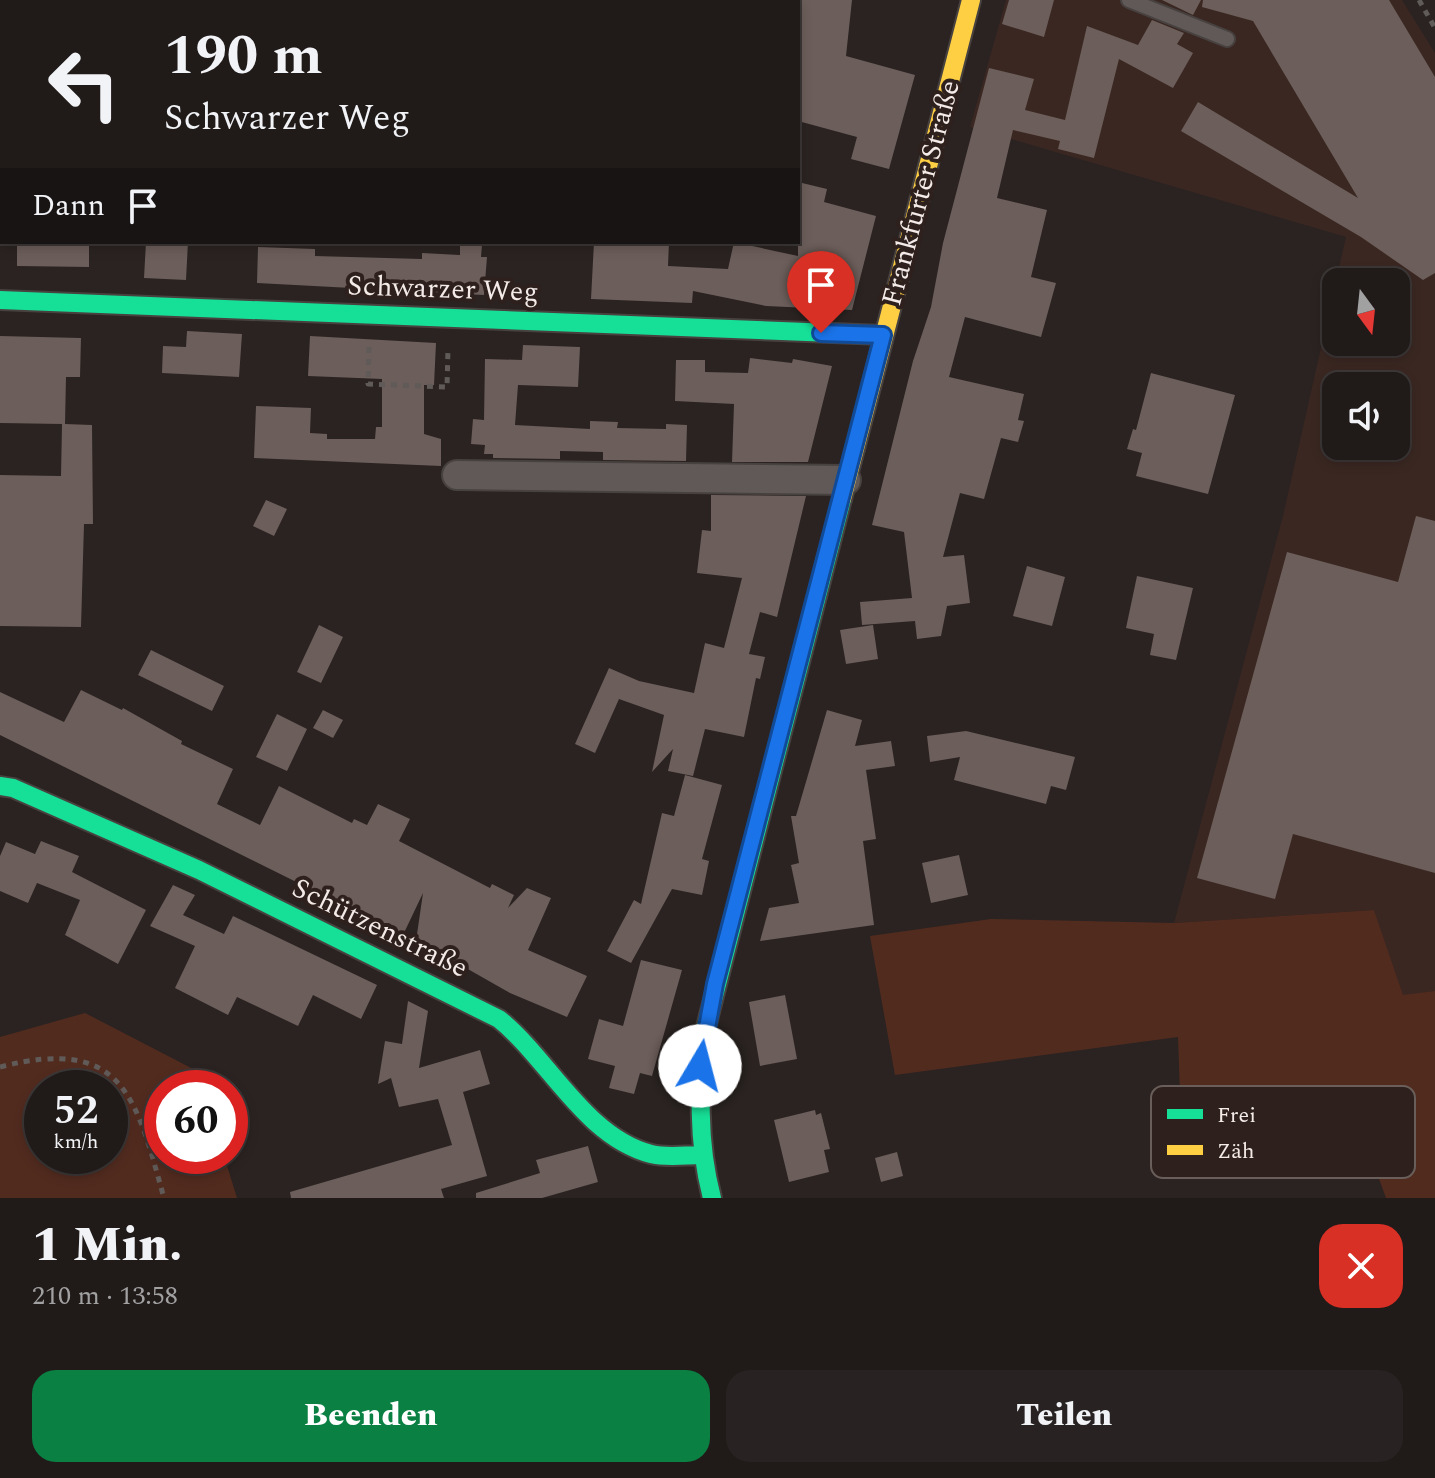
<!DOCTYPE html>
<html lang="de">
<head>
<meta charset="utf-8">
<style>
  :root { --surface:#201a19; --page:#282322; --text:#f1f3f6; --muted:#a2a1a2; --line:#3d3838; --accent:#0b8043 }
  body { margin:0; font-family:Spectral,serif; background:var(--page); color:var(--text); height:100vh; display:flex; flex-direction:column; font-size:30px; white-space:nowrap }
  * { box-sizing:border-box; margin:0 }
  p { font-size:26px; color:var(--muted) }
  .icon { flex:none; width:44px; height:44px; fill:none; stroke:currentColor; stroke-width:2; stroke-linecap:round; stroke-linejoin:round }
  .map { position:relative; height:1198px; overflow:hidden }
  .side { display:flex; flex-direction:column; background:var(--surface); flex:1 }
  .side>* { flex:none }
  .top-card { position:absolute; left:0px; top:0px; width:800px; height:244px; box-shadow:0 4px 12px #0003,0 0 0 2px var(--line); background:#201a19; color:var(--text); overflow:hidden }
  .needle { width:52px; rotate:165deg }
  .controls { position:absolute; left:1322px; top:268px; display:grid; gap:16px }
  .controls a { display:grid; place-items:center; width:88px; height:88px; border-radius:16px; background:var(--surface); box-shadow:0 4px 12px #0003,0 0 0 2px var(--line); font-size:40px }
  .speed { position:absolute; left:24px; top:1070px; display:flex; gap:16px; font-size:40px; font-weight:700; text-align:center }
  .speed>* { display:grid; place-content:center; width:104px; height:104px; border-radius:50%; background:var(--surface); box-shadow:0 4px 12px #0003,0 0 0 2px var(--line); line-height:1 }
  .speed small { font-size:20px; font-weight:400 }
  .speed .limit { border:12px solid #d22; background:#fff; color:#111 }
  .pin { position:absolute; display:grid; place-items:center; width:68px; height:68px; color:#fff; margin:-82px -34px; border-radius:50% 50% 50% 0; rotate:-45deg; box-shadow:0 0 8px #0007 }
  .pin .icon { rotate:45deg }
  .me { position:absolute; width:88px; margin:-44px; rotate:8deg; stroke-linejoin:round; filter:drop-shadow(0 0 6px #0008) }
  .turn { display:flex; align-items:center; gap:28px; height:168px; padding:0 32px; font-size:36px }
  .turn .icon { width:104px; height:104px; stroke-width:2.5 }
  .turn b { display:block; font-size:56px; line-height:68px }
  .then { display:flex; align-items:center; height:76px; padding:0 32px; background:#0003; gap:16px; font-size:30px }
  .round { display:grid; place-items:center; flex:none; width:84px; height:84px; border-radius:24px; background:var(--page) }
  .headline { display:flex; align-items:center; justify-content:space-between; height:136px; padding:0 32px }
  h1 { font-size:48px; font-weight:800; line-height:60px }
  .action { display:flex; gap:16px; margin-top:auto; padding:16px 32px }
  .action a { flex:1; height:92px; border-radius:24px; background:var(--accent); color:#fff; font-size:32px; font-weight:800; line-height:92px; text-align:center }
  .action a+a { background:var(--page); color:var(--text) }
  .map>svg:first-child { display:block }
  .built { fill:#3a2722; fill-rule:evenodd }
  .green { fill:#522b1f; fill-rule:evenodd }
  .building { fill:#6c5e5a }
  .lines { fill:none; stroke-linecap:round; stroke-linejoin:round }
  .lane-casing { stroke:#47413f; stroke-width:18 }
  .street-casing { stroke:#47413f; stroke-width:32 }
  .fast-casing { stroke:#47413f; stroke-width:22 }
  .slow-casing { stroke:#47413f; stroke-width:22 }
  .path { stroke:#605a58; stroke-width:5; stroke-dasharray:6 6; stroke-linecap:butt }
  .lane { stroke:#605958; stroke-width:14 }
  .street { stroke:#605958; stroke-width:28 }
  .fast { stroke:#16e098; stroke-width:18 }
  .slow { stroke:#ffcf43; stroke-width:18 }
  .route-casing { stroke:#114b97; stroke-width:20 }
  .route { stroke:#1a73e8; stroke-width:14 }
  .labels { text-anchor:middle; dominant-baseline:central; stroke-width:8; stroke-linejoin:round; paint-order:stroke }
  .street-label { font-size:28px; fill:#f4ebe8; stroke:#2e211d }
  .key { fill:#2e211d; stroke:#695e5a; stroke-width:2 }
  .key-label { font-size:22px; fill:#f4ebe8 }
</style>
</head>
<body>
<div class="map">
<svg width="1435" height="1198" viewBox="0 0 1435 1198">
  <rect width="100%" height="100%" fill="#2a2321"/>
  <path class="built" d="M1006 0H1402L1435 53V991L1403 996 1374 910 1174 923 1283 516 1346 237 970 127ZM1336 282H1396V342H1336ZM1336 386H1396V446H1336Z"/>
  <path class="green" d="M1374 910 1403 995 1435 991V1198H1386L1370 1154 1183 1179 1178 1037 895 1075 870 936 991 919 1174 923Z
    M85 1013 197 1071 203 1088H162V1156H224L237 1198H0V1037ZM42 1088H110V1156H42Z"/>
  <path class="building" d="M798 0H852L846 56 915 75 889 169 851 159 857 137 798 121Z
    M1009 0H1054L1044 37 1002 24Z
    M1162 0H1201L1193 15Z
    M1203 0H1389L1435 77V273L1423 280 1361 237 1181 131 1198 102 1358 198 1253 21 1202 7Z
    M1152 20 1184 33 1177 44 1193 53 1173 88 1119 59 1094 158 1058 149 1060 141 1013 130 997 198 1047 210 1031 277 1056 283 1041 337 965 317 949 377 1024 394 1018 420 1024 421 1018 442 1001 438 984 499 960 493 943 557 964 555 970 603 947 606 941 636 917 639 915 621 862 625 860 602 912 598 904 532 872 525 913 361 931 307 943 243 989 68 1034 79 1025 110 1065 120 1087 26 1138 45Z
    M798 182 827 189 824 202 876 216 852 310 766 306 693 291 692 303 591 299 594 242H669L668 266 728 269 734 242 798 256Z
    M17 242H89V267L17 266Z
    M146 242H188L186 280 144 278Z
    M460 244 482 245 481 257H487L484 295 257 283 258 247 315 249V256L422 259V253L460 255Z
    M187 331 242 334 239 377 162 373 163 346 186 347Z
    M0 336 81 338 80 377H66L65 424 92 425 93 524H84L81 627 0 626V475L61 476 62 424 0 423Z
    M310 336 436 343 434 385H424V434L441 439V466L254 458 256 406 311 408 310 433 327 434V439H375L376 427H382V379L308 376Z
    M523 345 580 347 578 387 518 385 515 425 590 429V421L618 422 617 428 666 429V424L687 425 686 461 603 460V452L560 451V459L493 458V454H484L485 445 471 444 473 419 484 420 485 359 522 360Z
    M750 358 792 363 793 359 832 366 808 462H732L734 404 675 401 676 360H705V372L748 373Z
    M1151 373 1235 395 1208 494 1136 476 1142 453 1127 449 1133 429 1136 430Z
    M711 495 806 496 777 617 760 612 749 654 765 657 760 679 756 678 744 737 705 729 693 776 668 771 673 749 652 772 664 715 619 699 595 753 575 744 609 668 639 681 694 693 705 643 724 648 742 578 697 573 702 530 711 531Z
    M266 500 287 509 274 536 253 526Z
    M1416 516 1435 521V873L1293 834 1275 899 1197 878 1287 552 1398 582Z
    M1027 566 1065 577 1052 626 1013 616Z
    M1137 576 1193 588 1176 660 1150 655 1154 634 1126 628Z
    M319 625 343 637 321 683 297 672Z
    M873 625 878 659 846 664 840 630Z
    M151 650 224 686 212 711 138 675Z
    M81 690 122 710 123 708 182 741 181 744 233 769 217 804 260 825 279 786 352 823 354 819 367 825 378 804 410 819 399 841 490 888 492 884 514 895 508 908 527 888 551 898 528 950 587 976 567 1017 510 993 466 968 421 948 423 944 416 941 423 893 403 935 0 735V692L64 722Z
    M323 710 343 720 333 738 313 728Z
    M827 710 862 720 855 746 891 741 895 766 866 770 876 839 863 841 874 925 760 941 769 908 799 903 791 865 799 863 791 816H796Z
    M277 714 307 729 287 771 256 757Z
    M966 731 1075 757 1066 790 1051 786 1046 804 954 780 960 757 930 762 927 736Z
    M685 775 722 785 702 859 709 861 702 895 672 889 631 963 607 951 634 900 641 904 662 813 674 816Z
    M41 841 79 856 72 872 146 910 118 964 65 935 80 900 37 883 28 903 0 891V856L6 842 35 854Z
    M959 855 968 895 931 903 922 863Z
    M173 885 195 895 183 915 224 934 233 916 377 985 361 1019 313 995 298 1026 237 997 228 1015 175 988 195 946 150 926Z
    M641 960 682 970 652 1076 640 1073 634 1094 609 1088 615 1066 588 1059 599 1019 623 1026Z
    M785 995 797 1059 760 1066 749 1002Z
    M408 1001 428 1011 419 1068 480 1050 490 1084 463 1092 487 1176 441 1189 444 1198H291L290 1192 452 1145 438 1099 399 1107 391 1078 378 1084 385 1041 402 1044Z
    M815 1110 816 1115 821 1113 830 1149 824 1150 829 1172 789 1182 774 1120Z
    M588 1146 598 1182 542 1198H476V1193L540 1173 536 1160Z
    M897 1152 903 1176 881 1182 875 1158Z"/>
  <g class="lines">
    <defs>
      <path id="lane" d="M1129 0 1227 39"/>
      <path id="street" d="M457 475 846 480"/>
      <path id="fast" d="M0 300 883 335
        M0 786 13 788 199 870 499 1019C549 1059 585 1137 651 1154 667 1158 685 1155 701 1155
        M712 1198C697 1141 699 1085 706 1027L842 499"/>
      <path id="slow" d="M842 499 971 0"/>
    </defs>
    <use href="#lane" class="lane-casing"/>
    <use href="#street" class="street-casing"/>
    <use href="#fast" class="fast-casing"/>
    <use href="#slow" class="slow-casing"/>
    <path class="path" d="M1419 0 1435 28
      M369 347 368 384 447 387 448 349
      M0 1067C124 1035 136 1098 164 1198"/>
    <use href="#lane" class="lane"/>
    <use href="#street" class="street"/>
    <use href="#fast" class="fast"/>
    <use href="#slow" class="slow"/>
  </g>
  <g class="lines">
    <defs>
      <path id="route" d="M700 1066 715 984 883 335 821 333"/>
    </defs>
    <use href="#route" class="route-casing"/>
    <use href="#route" class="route"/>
  </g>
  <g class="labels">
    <g class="street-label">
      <text transform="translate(921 193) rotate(-75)">Frankfurter Straße</text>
      <text transform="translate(443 289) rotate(2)">Schwarzer Weg</text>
      <text transform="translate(380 928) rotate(26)">Schützenstraße</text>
    </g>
  </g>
  <rect x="1151" y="1086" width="264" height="92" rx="12" class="key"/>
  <rect x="1167" y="1109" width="36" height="10" fill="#16e098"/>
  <rect x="1167" y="1145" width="36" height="10" fill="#ffcf43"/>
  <g class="key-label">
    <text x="1217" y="1122">Frei</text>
    <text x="1217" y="1158">Zäh</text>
  </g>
</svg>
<div class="controls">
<a><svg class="needle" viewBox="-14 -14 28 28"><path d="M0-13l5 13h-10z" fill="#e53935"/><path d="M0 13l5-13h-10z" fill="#a2a1a2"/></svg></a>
<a><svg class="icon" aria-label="sound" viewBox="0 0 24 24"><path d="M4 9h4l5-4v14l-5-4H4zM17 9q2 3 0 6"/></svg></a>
</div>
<div class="speed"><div>52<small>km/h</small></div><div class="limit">60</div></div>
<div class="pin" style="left:821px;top:333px;background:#d93025"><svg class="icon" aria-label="arrive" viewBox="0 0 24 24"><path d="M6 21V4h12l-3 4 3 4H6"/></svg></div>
<svg class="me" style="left:700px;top:1066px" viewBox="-20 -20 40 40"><circle r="19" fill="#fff"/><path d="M0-13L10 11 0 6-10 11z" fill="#1a73e8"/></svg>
<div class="top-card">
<div class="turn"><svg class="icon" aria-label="left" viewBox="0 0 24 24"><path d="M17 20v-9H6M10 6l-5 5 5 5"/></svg><div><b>190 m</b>Schwarzer Weg</div></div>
<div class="then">Dann<svg class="icon" aria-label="arrive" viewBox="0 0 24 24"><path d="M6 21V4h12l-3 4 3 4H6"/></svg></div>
</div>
</div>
<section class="side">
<div class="headline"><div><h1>1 Min.</h1><p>210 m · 13:58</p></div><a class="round" style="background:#d93025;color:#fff"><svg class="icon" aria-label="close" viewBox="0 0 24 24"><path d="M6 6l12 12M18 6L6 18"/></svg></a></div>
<div class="action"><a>Beenden</a><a>Teilen</a></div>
</section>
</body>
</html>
